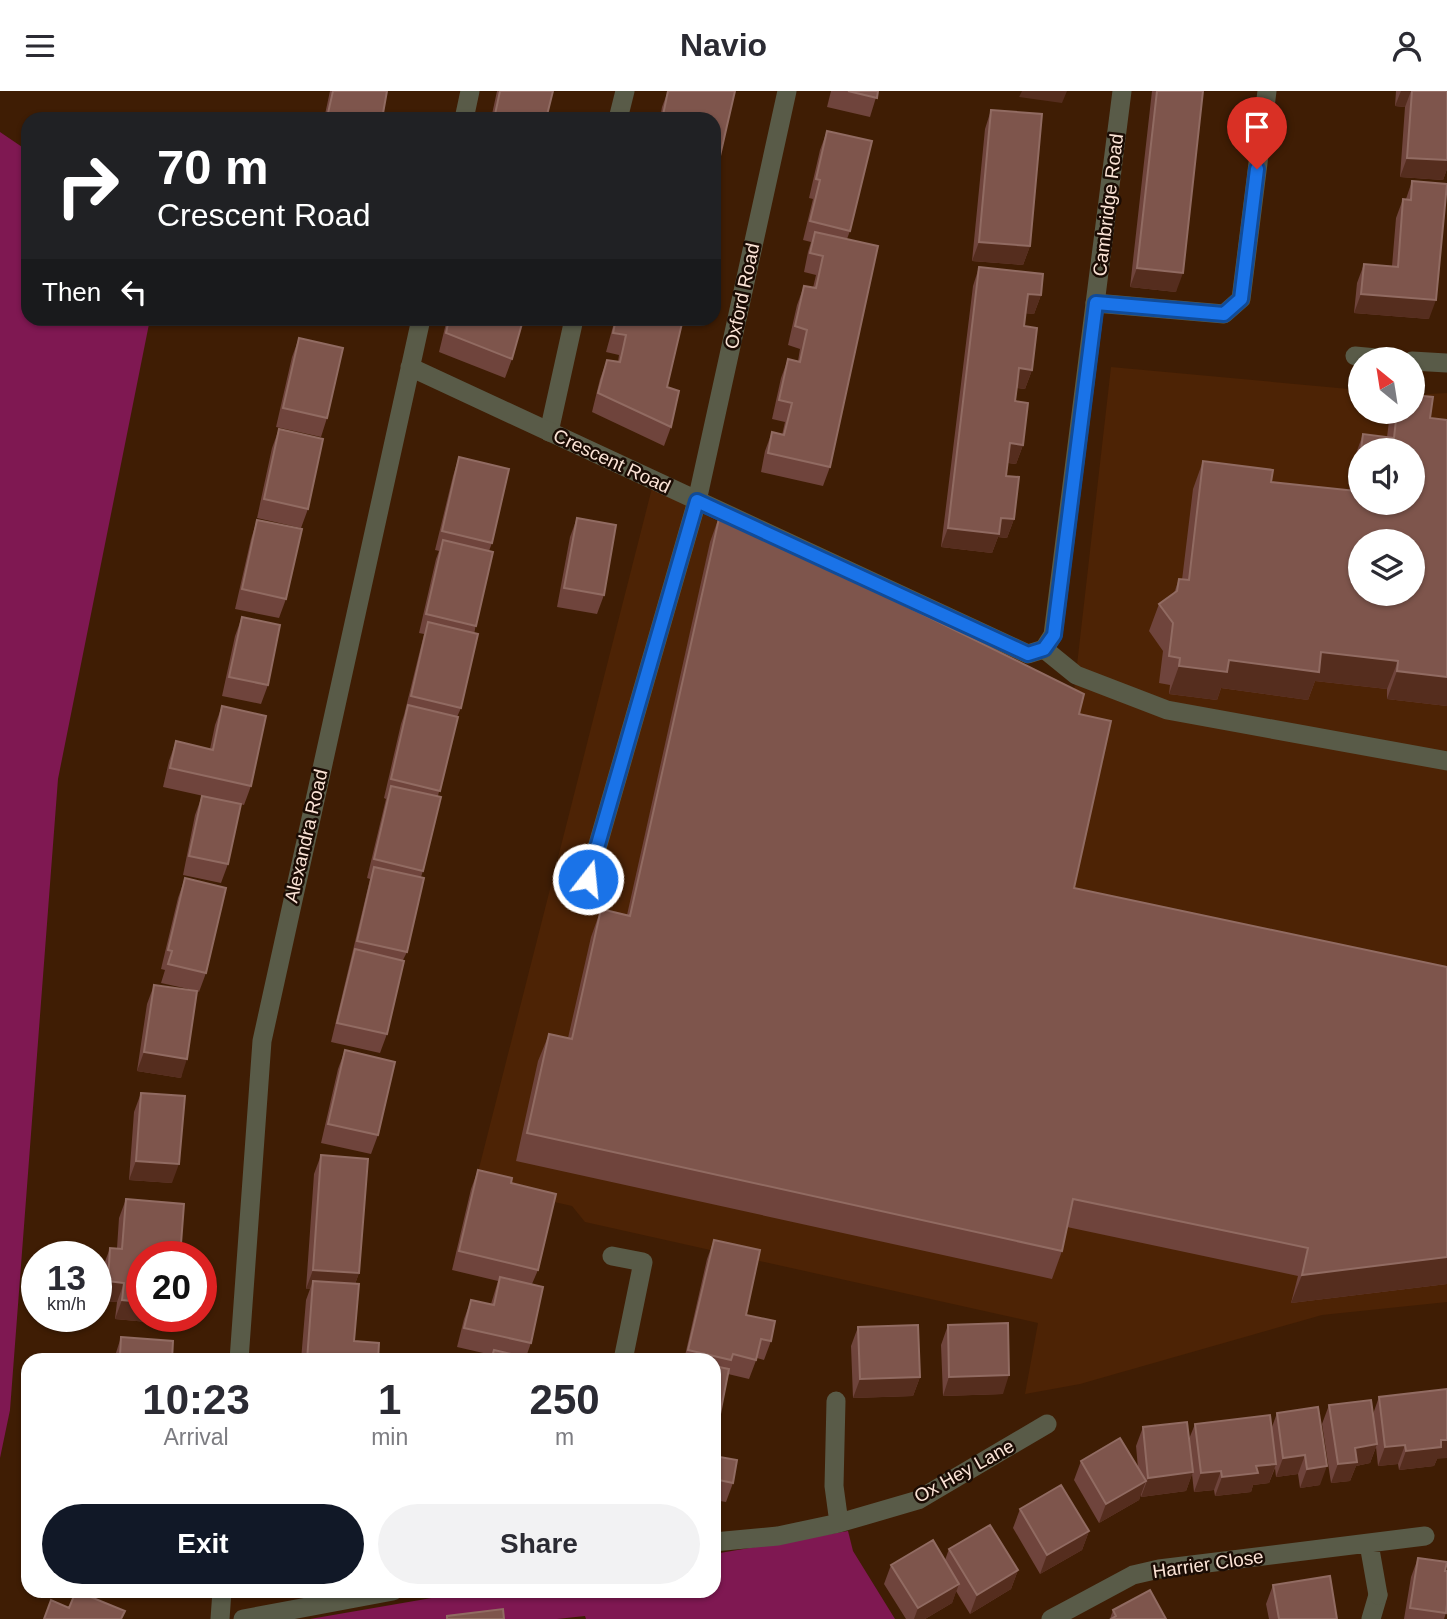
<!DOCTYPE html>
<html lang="en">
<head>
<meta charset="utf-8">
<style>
  :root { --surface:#fff; --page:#f2f2f3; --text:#2b2b33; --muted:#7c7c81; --accent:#111827 }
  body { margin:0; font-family:Helvetica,sans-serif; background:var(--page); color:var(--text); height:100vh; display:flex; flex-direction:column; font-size:26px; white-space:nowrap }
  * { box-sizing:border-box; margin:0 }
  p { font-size:23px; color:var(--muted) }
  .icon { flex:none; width:38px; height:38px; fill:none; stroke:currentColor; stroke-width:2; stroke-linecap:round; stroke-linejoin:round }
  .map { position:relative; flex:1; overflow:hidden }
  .sheet { position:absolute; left:21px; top:1262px; width:700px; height:245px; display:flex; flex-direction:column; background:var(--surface); border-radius:21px; box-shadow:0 2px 5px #0004 }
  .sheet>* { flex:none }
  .banner { position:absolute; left:21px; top:21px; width:700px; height:214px; border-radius:21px; box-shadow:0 2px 5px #0004; background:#202124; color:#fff; overflow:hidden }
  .needle { width:46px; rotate:330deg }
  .fabs { position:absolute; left:1348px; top:256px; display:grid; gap:14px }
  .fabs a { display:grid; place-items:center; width:77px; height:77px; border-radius:50%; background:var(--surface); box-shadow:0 2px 5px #0004; font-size:35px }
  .speed { position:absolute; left:21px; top:1150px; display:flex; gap:14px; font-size:35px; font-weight:700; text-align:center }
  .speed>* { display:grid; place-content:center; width:91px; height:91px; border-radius:50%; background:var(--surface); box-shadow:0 2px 5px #0004; line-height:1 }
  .speed small { font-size:18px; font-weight:400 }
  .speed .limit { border:10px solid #d22; background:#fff; color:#111 }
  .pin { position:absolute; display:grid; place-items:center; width:60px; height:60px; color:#fff; margin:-72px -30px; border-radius:50% 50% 50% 0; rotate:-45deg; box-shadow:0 0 7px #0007 }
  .pin .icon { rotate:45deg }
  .me { position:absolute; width:77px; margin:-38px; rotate:16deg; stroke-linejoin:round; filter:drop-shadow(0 0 5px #0008) }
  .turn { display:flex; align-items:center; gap:24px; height:147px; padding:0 21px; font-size:32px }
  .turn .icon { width:91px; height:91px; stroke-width:2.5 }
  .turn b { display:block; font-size:49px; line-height:60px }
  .then { display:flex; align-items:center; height:66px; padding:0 21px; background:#0003; gap:14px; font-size:26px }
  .eta { display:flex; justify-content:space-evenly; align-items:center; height:119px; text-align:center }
  .eta b { font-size:42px; font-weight:800; line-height:49px }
  .button { display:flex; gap:14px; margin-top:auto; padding:14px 21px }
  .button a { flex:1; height:80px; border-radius:42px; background:var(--accent); color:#fff; font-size:28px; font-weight:800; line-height:80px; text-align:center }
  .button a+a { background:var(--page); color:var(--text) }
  header { display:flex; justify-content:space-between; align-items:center; height:91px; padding:0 21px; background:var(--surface); font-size:32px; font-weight:800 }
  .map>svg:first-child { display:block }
  .built { fill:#4d2305; fill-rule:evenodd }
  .green { fill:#7f1852 }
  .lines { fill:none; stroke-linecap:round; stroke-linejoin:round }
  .service { stroke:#595b48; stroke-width:19 }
  .minor { stroke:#595b48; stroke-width:19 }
  .wall { fill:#6f443c; fill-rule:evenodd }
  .shaded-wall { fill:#552d1e }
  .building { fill:#7e554c; stroke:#916b62; stroke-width:2; fill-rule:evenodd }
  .route-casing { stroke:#114b97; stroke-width:18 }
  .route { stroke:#1a73e8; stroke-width:12 }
  .labels { text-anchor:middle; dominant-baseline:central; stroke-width:5; stroke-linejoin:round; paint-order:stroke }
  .street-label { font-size:19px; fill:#fbe3d6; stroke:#1b0c04 }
</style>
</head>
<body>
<header><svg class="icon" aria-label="menu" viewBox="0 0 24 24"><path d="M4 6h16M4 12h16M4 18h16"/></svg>Navio<svg class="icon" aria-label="person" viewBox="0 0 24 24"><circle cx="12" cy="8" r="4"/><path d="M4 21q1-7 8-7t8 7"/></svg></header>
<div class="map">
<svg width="1447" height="1528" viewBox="0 0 1447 1528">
  <rect width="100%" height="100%" fill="#3f1d04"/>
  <path class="built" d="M1111 276 1360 299V320H1412V304L1447 302V1211L1322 1224 1080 1293 1025 1303 1038 1232 585 1131 572 1115 475 1093 652 397 1073 609ZM1360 359H1412V411H1360ZM1360 450H1412V502H1360Z"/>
  <path class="green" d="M0 41 28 60V228H150L58 688 10 1319 0 1367Z
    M848 1440 853 1460 895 1528H586L585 1525 557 1528H310L472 1500H714V1463Z"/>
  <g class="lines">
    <path class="service" d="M618 28 625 0
      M1095 212 1224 223 1241 208 1267 0
      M549 341 574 228
      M1044 558 1076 584 1167 619 1447 670
      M588 788 697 410
      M1371 1528 1378 1504"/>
    <path class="minor" d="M464 28 470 0
      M1355 265 1387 268
      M1412 270 1447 272
      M410 276 1028 563 1044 558 1053 544 1122 0
      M697 410 787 0
      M612 1165 643 1171 623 1269
      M239 1269 262 950 421 228
      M836 1310 834 1395 839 1432
      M714 1451 778 1445 839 1432 918 1409 1047 1333
      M1369 1453 1378 1504
      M220 1528 222 1500
      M243 1528 393 1500
      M1051 1528 1133 1484 1159 1478 1425 1445"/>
  </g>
  <path class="wall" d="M330 0H387L382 28H324Z
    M497 0H553L546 28H491Z
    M668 0 714 28H660L662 16Z
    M831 0H878L870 26 827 16Z
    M1152 0H1203L1176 201 1130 196Z
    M1396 0H1447V78L1443 89 1400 86 1405 16 1395 15Z
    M991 19 1030 155 1023 174 972 170 985 38Z
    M827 40 850 140 847 148 830 376 823 395 761 381 765 360 772 341 782 344 785 331 772 328 781 287 788 268 798 270 800 258 788 254 797 214 804 195 813 197 816 184 804 181 808 161 811 151 803 149 813 108 809 107 820 59Z
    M1412 90 1429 228 1354 222 1357 192 1364 173 1392 175 1396 127 1403 108H1406Z
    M979 176 1041 204 1034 223 1025 222 1024 235 1032 279 1025 298 1017 297 1015 310 1023 354 1016 373 1008 372 1006 385 1014 428 1007 447 998 446 992 462 941 456 973 195Z
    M447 228H518L512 268 505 287 439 261Z
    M615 228H683L667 296 671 336 664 355 592 321 600 288 607 269 618 271 619 264 606 261Z
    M299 247 327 327 321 346 276 336 292 266Z
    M1393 320H1412L1430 327 1447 329V615L1387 608V598L1315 590 1308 609 1221 597 1217 609 1169 603 1170 594 1159 592 1163 560 1149 540 1159 513 1174 502 1179 488 1182 489 1193 398 1203 370 1271 391 1349 400 1353 371 1363 343 1387 346 1389 330ZM1360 359H1412L1360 411Z
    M279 338 308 418 301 437 257 427 272 357Z
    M459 366 492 452 489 460 461 617 457 626 438 705 423 780 421 786 407 861 403 869 387 943 380 962 331 951 370 788 367 787 386 708 384 707 401 633 404 624 424 543 419 542 436 468 439 460 435 459 453 385Z
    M720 423 1079 623 1074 797 1447 876V1193L1291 1212 1298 1185 1067 1136 1062 1160 1052 1188 516 1070 538 970 549 943 568 947 591 846 601 818 627 824 710 451Z
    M577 427 604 504 597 523 557 516 570 446Z
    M257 429 286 508 279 527 235 518 251 448Z
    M242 526 268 594 261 613 222 605 235 545Z
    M222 615 251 695 244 714 163 696 169 670 176 650 210 658 215 634Z
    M202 705 228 773 221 792 183 784 195 724Z
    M185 787 206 882 199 901 197 900 181 987 137 980 147 913 154 894 193 899 161 892 165 879 161 878 178 807Z
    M345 959 378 1044 371 1063 321 1052 338 978Z
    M141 1002 172 1092 129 1089 134 1021Z
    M321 1064 359 1182 355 1193 354 1250 378 1269H301L306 1209 310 1198H306L314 1083Z
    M478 1079 511 1092 538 1179 532 1193 531 1252 526 1266 537 1269H490L492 1264 457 1256 464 1228 471 1209 491 1213 498 1190 452 1179 471 1098Z
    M126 1108 169 1233 115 1228 117 1211 101 1210 103 1176 110 1157H117L119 1127Z
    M714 1149 746 1224 771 1250 764 1269 757 1267 749 1288 728 1283 714 1353V1269H684L707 1168Z
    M948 1234 1003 1303 943 1305 941 1254Z
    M858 1236 920 1286 913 1305 853 1307 851 1255Z
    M121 1246 172 1269H99L101 1264 115 1265Z
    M1379 1306 1437 1368 1434 1375 1399 1379 1398 1373 1378 1375 1376 1356 1370 1372 1356 1375 1350 1390 1331 1392 1322 1333 1329 1314 1373 1323Z
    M1318 1316 1320 1394 1300 1397 1298 1383 1276 1386 1275 1377 1269 1392 1253 1394 1251 1401 1215 1405 1214 1399 1194 1401 1192 1383 1186 1400 1141 1406V1403L1139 1409 1099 1432 1074 1389 1081 1370 1138 1377 1136 1355 1143 1336 1189 1348 1195 1333 1272 1336 1277 1322Z
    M714 1365 733 1392 726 1411 714 1409Z
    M1020 1418 1089 1440 1082 1459 1040 1483 1013 1437Z
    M949 1458 1018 1479 1011 1498 970 1523 956 1500 952 1512 925 1528H906L884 1493 891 1474 945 1469Z
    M1418 1467 1445 1480 1446 1522 1444 1528H1404L1411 1486Z
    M1273 1494 1337 1528H1269L1266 1513Z
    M119 1500H133L131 1503Z
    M1113 1519 1166 1528H1110Z"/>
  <path class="shaded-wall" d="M1022 0H1067L1062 12 1019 6Z
    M1401 0H1411L1405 16 1395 15Z
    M1407 67 1447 69V78L1443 89 1400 86Z
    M979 151 1030 155 1023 174 972 170Z
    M1137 177 1183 182 1176 201 1130 196Z
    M1028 203 1041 204 1034 223 1021 222Z
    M1361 203 1436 209 1429 228 1354 222Z
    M1019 277 1032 279 1025 298 1012 296Z
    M1010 352 1023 354 1016 373 1003 371Z
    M1001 427 1014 428 1007 447 998 446 992 462 941 456 948 437Z
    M1321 561 1398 570 1387 598 1315 590 1308 609 1221 597 1217 609 1169 603 1179 575Z
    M1397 580 1447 586V615L1387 608Z
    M144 961 187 968 181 987 137 980Z
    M136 1070 179 1073 172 1092 129 1089Z
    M1447 1166V1193L1291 1212 1302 1184Z
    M313 1179 359 1182 352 1201 313 1190 310 1198H306Z
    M108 1190 124 1192 117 1211 101 1210Z
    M122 1209 142 1211V1225H172L169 1233 115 1228Z
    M1009 1284 1003 1303 943 1305 949 1286Z
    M920 1286 913 1305 853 1307 860 1288Z
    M1441 1349H1447V1367L1437 1368 1434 1375 1399 1379 1406 1360Z
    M1377 1353 1370 1372 1356 1375 1350 1390 1331 1392 1338 1373 1355 1357Z
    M1405 1354 1398 1373 1378 1375 1385 1356Z
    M1305 1364 1298 1383 1276 1386 1283 1367Z
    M1276 1373 1269 1392 1253 1394 1251 1401 1215 1405 1222 1386 1256 1375Z
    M1327 1375 1320 1394 1300 1397 1307 1378Z
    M1221 1380 1214 1399 1194 1401 1201 1382Z
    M1193 1381 1186 1400 1141 1406 1148 1387Z
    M1146 1390 1139 1409 1099 1432 1106 1413Z
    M1089 1440 1082 1459 1040 1483 1047 1464Z
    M1018 1479 1011 1498 970 1523 977 1504Z
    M959 1493 952 1512 925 1528H914L918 1517Z"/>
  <path class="building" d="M333 0H387L382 28H356L328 22Z
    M500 0H553L546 28H494Z
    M668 0H735L714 91V28H676V27L663 24Z
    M848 0H878L877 7Z
    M1157 0H1203L1183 182 1137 177Z
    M1412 0H1447V69L1407 67Z
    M991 19 1042 23 1030 155 979 151Z
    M827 40 872 50 850 140 810 130 820 89 816 88Z
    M1412 90 1447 93 1436 209 1361 203 1364 173 1398 176 1403 108 1411 109Z
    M815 141 878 155 830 376 768 362 772 341 784 344 792 312 779 309 788 268 800 271 807 239 795 235 804 195 816 197 823 165 810 162Z
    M979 176 1043 183 1041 204 1028 203 1026 218 1024 235 1037 237 1032 279 1019 277 1017 295 1015 310 1028 312 1023 354 1010 352 1006 385 1019 386 1014 428 1001 427 999 443 948 437Z
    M449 228H518L523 229 512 268 446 242Z
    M616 228H683L667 296 679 300 671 336 598 302 607 269 620 271 623 258 626 244 613 242Z
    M299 247 343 257 327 327 283 317Z
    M1412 304 1433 306 1430 327 1447 329V586L1397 580 1398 570 1321 561 1319 581 1229 569 1227 581 1179 575 1180 567 1169 565 1173 532 1159 513 1177 500 1179 488 1189 489 1203 370 1273 379 1271 391 1356 400 1360 370V411H1412V359H1361L1363 343 1394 347 1397 320H1412ZM1360 450H1412V502H1360Z
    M279 338 323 348 308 418 264 408Z
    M459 366 509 378 492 452 442 440Z
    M720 423 1084 603 1079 623 1111 630 1074 797 1447 876V1166L1302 1184 1308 1157 1073 1108 1062 1160 527 1042 549 943 572 948 601 818 630 825Z
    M577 427 616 434 604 504 564 497Z
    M257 429 302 438 286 508 242 498Z
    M443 449 493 461 476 535 426 523Z
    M242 526 280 534 268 594 229 586Z
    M428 531 478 543 461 617 411 605Z
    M408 614 458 626 440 700 391 688Z
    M222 615 266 625 251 695 170 677 176 650 213 659Z
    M391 695 441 706 423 780 374 768Z
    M202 705 241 713 228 773 189 765Z
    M374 776 424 787 407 861 357 850Z
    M185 787 226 797 206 882 168 873 172 860 168 859Z
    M355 858 404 870 387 943 337 932Z
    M154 894 197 900 187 968 144 961Z
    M345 959 395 971 378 1044 328 1033Z
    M141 1002 185 1005 179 1073 136 1070Z
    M321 1064 368 1068 359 1182 313 1179Z
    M478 1079 512 1087 511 1092 556 1103 538 1179 459 1160Z
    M126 1108 184 1113 180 1166H142V1211L122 1209 124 1192 108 1190 110 1157 122 1158Z
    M714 1149 760 1159 746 1224 775 1230 771 1250 761 1248 756 1269 733 1263 731 1269 688 1259Z
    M500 1186 543 1196 531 1252 464 1237 471 1209 494 1214Z
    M313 1190 359 1193 354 1250 379 1252 378 1269H307Z
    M1008 1232 1009 1284 949 1286 948 1234Z
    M918 1234 920 1286 860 1288 858 1236Z
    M121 1246 173 1250 172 1269H101V1264L120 1265Z
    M494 1259 537 1269H491Z
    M714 1275 729 1278 714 1353Z
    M1447 1298V1349H1441V1356L1406 1360 1405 1354 1385 1356 1379 1306Z
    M1371 1309 1377 1353 1355 1357 1357 1371 1338 1373 1329 1314Z
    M1318 1316 1327 1375 1307 1378 1305 1364 1283 1367 1277 1322Z
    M1270 1324 1276 1373 1256 1375 1258 1382 1222 1386 1221 1380 1201 1382 1195 1333Z
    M1187 1331 1193 1381 1148 1387 1143 1336Z
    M1120 1347 1146 1390 1106 1413 1081 1370Z
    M714 1365 737 1369 733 1392 714 1388Z
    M1061 1394 1089 1440 1047 1464 1020 1418Z
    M990 1434 1018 1479 977 1504 949 1458Z
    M933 1449 959 1493 918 1517 891 1474Z
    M1418 1467 1447 1471 1445 1480H1447V1513L1446 1522 1410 1517Z
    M1330 1485 1337 1528H1279L1273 1494Z
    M1150 1499 1166 1528H1111L1116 1525 1113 1519Z
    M76 1500 125 1520 121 1528H44L51 1509 69 1517Z
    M503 1518 504 1528H447V1525Z"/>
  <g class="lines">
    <defs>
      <path id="route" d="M588 788 697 410 1028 563 1044 558 1054 544 1096 212 1224 223 1241 208 1257 78"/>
    </defs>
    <use href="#route" class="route-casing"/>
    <use href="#route" class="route"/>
  </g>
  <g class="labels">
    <g class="street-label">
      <text transform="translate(1108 114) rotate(-83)">Cambridge Road</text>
      <text transform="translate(742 205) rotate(-78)">Oxford Road</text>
      <text transform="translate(612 370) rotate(25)">Crescent Road</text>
      <text transform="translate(306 745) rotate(-77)">Alexandra Road</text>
      <text transform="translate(964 1380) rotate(-29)">Ox Hey Lane</text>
      <text transform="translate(1208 1473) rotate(-8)">Harrier Close</text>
    </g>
  </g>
</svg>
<div class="fabs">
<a><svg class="needle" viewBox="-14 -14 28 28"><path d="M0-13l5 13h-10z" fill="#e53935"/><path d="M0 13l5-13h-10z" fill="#7c7c81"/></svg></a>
<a><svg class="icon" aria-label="sound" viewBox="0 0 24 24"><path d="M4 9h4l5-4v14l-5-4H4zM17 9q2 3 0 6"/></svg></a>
<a><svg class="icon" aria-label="layers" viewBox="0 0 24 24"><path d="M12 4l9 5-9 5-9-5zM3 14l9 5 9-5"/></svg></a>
</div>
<div class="speed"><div>13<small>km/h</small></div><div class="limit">20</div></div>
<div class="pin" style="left:1257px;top:78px;background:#d93025"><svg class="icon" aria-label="arrive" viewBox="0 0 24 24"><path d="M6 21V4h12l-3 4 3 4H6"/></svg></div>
<svg class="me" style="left:588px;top:788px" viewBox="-20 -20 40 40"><circle r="17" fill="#1a73e8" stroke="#fff" stroke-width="3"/><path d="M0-11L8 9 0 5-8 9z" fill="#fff"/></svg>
<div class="banner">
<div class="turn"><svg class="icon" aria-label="right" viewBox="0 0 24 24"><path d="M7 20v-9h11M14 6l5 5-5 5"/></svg><div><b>70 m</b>Crescent Road</div></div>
<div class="then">Then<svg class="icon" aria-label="left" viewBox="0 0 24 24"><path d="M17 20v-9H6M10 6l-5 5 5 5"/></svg></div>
</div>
<section class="sheet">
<div class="eta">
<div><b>10:23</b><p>Arrival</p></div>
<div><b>1</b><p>min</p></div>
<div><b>250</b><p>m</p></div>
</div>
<div class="button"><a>Exit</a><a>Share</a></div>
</section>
</div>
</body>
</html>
